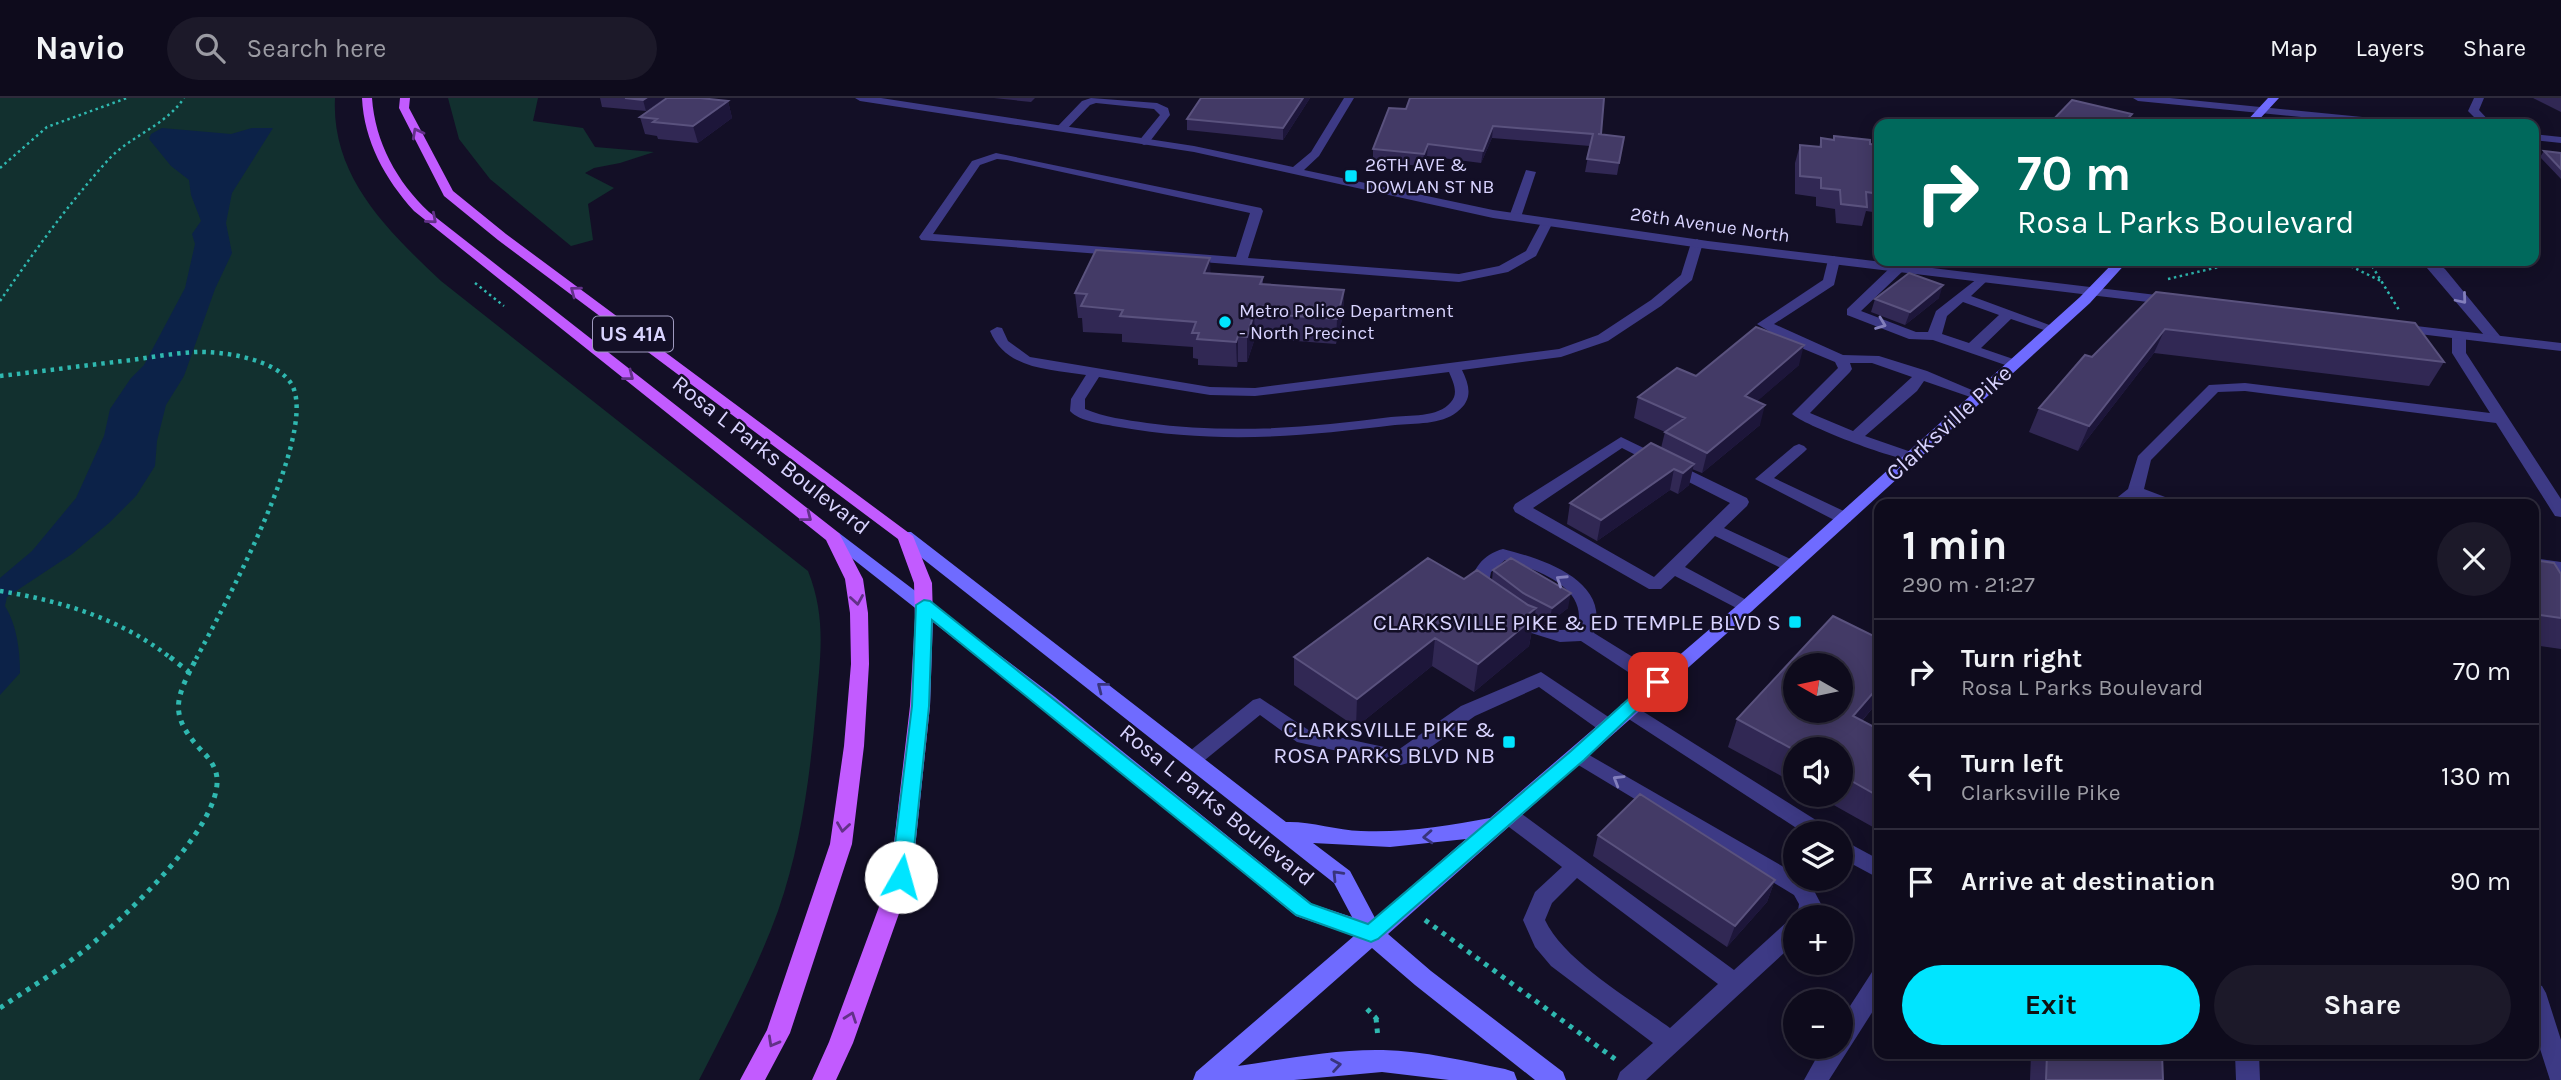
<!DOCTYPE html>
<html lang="en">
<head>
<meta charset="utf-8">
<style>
  :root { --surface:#0e0b1c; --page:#1c1929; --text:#f1f3f6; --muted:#9b9ba3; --line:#2e2b3b; --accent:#00e5ff }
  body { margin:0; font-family:Karla,sans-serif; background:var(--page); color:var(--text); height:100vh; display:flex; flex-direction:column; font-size:26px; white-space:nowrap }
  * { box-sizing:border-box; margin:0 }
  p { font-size:23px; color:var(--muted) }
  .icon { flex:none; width:38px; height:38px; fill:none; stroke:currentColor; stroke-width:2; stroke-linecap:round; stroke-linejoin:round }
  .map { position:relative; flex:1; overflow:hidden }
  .panel { position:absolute; left:1874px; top:401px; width:665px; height:560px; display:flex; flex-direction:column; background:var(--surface); border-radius:14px; box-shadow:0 4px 18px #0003,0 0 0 2px var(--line) }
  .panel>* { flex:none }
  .guide { position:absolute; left:1874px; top:21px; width:665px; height:147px; border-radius:14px; box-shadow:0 4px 18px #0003,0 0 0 2px var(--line); background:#00695c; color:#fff; overflow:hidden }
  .needle { width:46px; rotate:279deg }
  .tools { position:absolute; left:1783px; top:555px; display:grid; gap:14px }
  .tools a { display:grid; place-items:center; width:70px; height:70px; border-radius:50%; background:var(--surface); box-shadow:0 4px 18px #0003,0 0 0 2px var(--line); font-size:35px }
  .pin { position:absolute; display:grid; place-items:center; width:60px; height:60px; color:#fff; margin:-30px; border-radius:14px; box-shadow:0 4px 10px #0006 }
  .me { position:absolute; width:77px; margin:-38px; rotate:7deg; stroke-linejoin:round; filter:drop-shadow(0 0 5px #0008) }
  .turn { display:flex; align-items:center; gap:24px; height:147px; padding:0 28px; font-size:32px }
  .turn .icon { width:91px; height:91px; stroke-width:2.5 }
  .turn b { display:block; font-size:49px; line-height:60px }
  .round { display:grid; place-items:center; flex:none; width:74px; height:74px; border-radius:37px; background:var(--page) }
  .summary { display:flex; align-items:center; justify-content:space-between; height:119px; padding:0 28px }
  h1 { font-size:42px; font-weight:700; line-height:52px }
  .action { display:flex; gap:14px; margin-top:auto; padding:14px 28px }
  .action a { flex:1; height:80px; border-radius:42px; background:var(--accent); color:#111; font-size:28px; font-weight:700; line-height:80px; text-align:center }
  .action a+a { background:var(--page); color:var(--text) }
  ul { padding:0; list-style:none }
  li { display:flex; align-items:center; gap:21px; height:105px; padding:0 28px; border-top:2px solid var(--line) }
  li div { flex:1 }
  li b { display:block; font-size:26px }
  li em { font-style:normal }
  header { display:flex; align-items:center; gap:42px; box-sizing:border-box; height:98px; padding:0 35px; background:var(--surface); border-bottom:2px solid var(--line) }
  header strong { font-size:33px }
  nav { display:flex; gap:38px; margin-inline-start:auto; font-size:24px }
  .search { width:490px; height:63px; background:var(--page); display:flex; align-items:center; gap:18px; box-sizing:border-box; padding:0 24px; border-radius:38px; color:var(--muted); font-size:26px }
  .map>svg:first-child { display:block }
  .green { fill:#12302f }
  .water { fill:#0c2248 }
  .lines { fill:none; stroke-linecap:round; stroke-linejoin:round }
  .path-far2 { stroke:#2fb8b0; stroke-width:2.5; stroke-dasharray:2.5 3.5; stroke-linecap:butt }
  .path-far1 { stroke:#2fb8b0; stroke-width:4.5; stroke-dasharray:3.5 5; stroke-linecap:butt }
  .path { stroke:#2fb8b0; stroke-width:5; stroke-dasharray:4.5 6; stroke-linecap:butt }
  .service { fill:#3d3a85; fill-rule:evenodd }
  .minor { fill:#3d3a85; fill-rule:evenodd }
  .secondary { fill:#6f6bff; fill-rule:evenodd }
  .primary { fill:#c25bff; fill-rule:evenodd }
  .wall { fill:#312854 }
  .shaded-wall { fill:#1d163a }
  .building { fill:#433a66; stroke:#5a527e; stroke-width:2; fill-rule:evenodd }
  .oneway { stroke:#623188 }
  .oneway2 { stroke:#837fbc }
  .oneway3 { stroke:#38347d }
  .route { fill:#00e5ff; stroke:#0095a6; stroke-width:2 }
  .poi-dot { fill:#00e5ff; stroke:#130f26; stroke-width:2.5 }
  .labels { text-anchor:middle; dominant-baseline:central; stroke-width:5; stroke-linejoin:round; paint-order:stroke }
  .far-poi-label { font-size:19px; fill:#d9d4ff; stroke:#130f26; text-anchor:start }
  .far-street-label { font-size:19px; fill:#d9d4ff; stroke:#130f26 }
  .shield { fill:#130f26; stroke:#9e99be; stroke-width:2 }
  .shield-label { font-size:21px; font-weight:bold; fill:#d9d4ff }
  .street-label { font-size:23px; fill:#d9d4ff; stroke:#130f26 }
  .poi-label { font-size:23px; fill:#d9d4ff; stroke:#130f26; text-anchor:end }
</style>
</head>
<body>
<header>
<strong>Navio</strong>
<div class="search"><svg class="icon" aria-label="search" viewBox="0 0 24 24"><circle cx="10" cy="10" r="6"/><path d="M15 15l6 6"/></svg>Search here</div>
<nav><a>Map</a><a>Layers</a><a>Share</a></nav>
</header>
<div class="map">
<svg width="2561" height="982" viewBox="0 0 2561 982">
  <rect width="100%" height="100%" fill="#130f26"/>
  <path class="green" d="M0 0H335C331 79 388 133 441 183L808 473C827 521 820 560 816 609 810 679 801 747 778 813 757 871 727 927 699 982H0Z
    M448 0H538L533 23 583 30 595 49 654 54 620 65 594 70 585 75 614 90 588 106 593 142 571 148 490 81 459 41Z"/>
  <path class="water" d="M162 30 231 36 252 30H273L232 95 226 125 232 155 215 191 184 278 166 307 157 343 155 368 136 398 109 425 72 456 7 499 5 508C17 527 20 553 20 575L0 597V480L32 453 76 400 104 338 110 311 131 280 144 267 185 190 195 146 192 136 201 123 191 97 189 82 171 68 149 41 151 36Z"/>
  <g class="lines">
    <path class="path-far2" d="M0 70 47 29 127 0
      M2340 163 2381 183
      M2369 163 2399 212
      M2168 181 2244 163
      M475 185 504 208
      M0 203C34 154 69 105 109 61 132 37 165 28 184 0"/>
    <path class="path-far1" d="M0 278C44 273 88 267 132 262 153 259 175 255 196 254 222 253 280 261 293 289 316 341 223 510 196 561
      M0 493C62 503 122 521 172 561"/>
    <path class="path" d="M170 559 189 574
      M1425 822 1615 961
      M0 910C29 890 60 872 87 850 124 820 221 729 217 680 216 669 209 660 202 653 167 616 176 600 197 559
      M1367 911 1376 920 1381 916
      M1376 920 1378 940"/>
    <path class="service" d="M1091 0 1157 5 1168 10 1170 17 1148 46 1144 47 1138 44 1160 17 1154 11 1096 5 1090 7 1065 33H1057V29L1082 3Z
      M2474 0H2484L2479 12 2492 26H2481L2468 13Z
      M996 55 1261 110 1263 113 1248 160 1459 176 1499 168 1526 153 1543 121 1553 124 1536 158 1508 174 1459 184 921 142 919 139 972 63ZM997 61 1007 62 1250 115 1236 159 933 136 980 67Z
      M1526 72 1536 74 1521 119 1511 122 1509 119Z
      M1697 141 1703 145 1692 182 1661 208 1608 243 1561 259 1462 272C1470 288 1473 302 1457 314 1441 327 1415 325 1395 327 1298 339 1218 346 1119 329 1104 326 1080 324 1070 313L1071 301 1086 277C1050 271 1006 272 990 233L997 229 1002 230 1008 243 1030 259 1210 289 1255 290 1559 251 1598 237 1651 202 1681 177 1691 145ZM1449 274C1453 284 1459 295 1451 304 1438 320 1409 317 1391 319 1309 330 1229 336 1147 325 1126 322 1104 319 1085 311V301L1099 279 1210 297 1255 298Z
      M1834 158 1840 162 1834 187 1774 226 1843 257 1879 258 1927 273 1986 298 1979 302 1924 283 1917 293 1865 338 1917 356 1919 359 1917 362C1903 366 1803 327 1792 316L1838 270 1835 264 1787 244 1757 226 1823 182 1828 162ZM1850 265H1872L1912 279 1853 333 1810 315 1850 274 1852 271Z
      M2421 163H2434L2445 171 2500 238V244H2490Z
      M1898 166 1903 167V173L1861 213 1916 234H1928L1936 213 1982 177 1989 181 1971 198 2060 231 2053 235 2011 221 1981 250 2019 263 2021 266 2014 270 1933 242 1909 241 1847 217V211L1893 167ZM1963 204 1999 217 1969 245 1942 236 1947 218Z
      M2459 233 2466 237V255L2561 401V419L2555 418 2496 325 2245 293 2218 294 2151 362 2144 391 2173 402 2175 406H2153L2137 399 2128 406H2109L2128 391 2138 358 2209 287 2245 285 2490 315 2452 255V237Z
      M1621 339 1747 400 1749 404 1747 408 1724 430 1797 464 1800 468 1797 472H1785L1715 438 1685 469 1752 505 1755 509 1752 513 1746 515 1675 478 1661 491H1649L1515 414 1513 410 1515 406ZM1622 350 1730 405 1654 479 1533 410Z
      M1799 346 1804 348 1807 351 1804 354 1774 380 1850 416 1852 420 1850 424H1838L1755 381 1794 348Z
      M1503 451C1542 461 1611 482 1594 535L1665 579 1667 584 1665 589H1651L1581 543 1560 544 1525 533 1506 518 1509 514 1515 512 1537 525 1560 532 1577 531C1590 489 1537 472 1505 462L1491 474 1488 490 1492 496 1489 500H1477L1470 492C1471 472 1483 456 1503 451Z
      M2534 460 2561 464V476L2534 472Z
      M1541 574 1616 624 1619 629 1616 634H1602L1539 589 1475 618 1408 665 1401 667 1297 644 1260 617 1200 666 1193 668 1186 666 1183 661 1186 656 1253 602 1260 600 1310 633 1398 652 1461 608Z
      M1628 604 1827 729 1830 735H1804L1621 616 1618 611 1621 606Z
      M1577 650 1796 776V780L1810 785 1821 806 1819 819H1797L1799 806 1794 797 1570 662 1567 657 1570 652Z
      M1508 709 1515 711 1734 872 1788 823 1796 821V844L1646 982H1617L1620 974 1653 945 1551 868 1535 849 1523 822 1535 794 1562 769 1501 723 1498 717 1501 711ZM1577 780 1718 886 1670 930C1632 902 1564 863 1545 822L1552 805Z
      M1841 741 1880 762V781L1841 760Z
      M1880 871V902L1829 982H1804L1823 948H1841V922L1872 874Z
      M2534 885 2542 888 2546 895 2561 942V982H2550L2534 932Z
      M2235 956H2259L2260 982H2236Z"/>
    <path class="minor" d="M855 0H881L1194 48 1293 69 1311 54 1344 0H1354L1319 58 1304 72 1493 112 1708 143 2173 199 2180 203 2173 207 1708 151 1493 120 1194 54 860 3Z
      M2133 0H2170L2403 23 2408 26H2372L2138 3Z
      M2534 36 2561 39V45L2534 42Z
      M2399 226 2561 245V253L2394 233 2392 230Z"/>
    <path class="secondary" d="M2268 0H2279L2255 26H2244Z
      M2115 163H2128L2090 205 1752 513 1388 836 1431 873 1563 974 1566 982H1535L1415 887 1372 850 1238 968C1286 961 1334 951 1383 952 1424 953 1465 963 1505 971L1514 974 1517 982H1449L1382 974 1294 982H1193L1196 974 1354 838 1296 818 1041 609 825 439 833 434 839 435 1055 599 1312 806 1352 819 1334 785 899 442 897 438 899 434H911L1286 724C1309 723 1336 732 1361 733 1404 735 1448 728 1490 720L1740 505 2080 199ZM1466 741 1375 820 1350 773 1313 745 1390 749Z"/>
    <path class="primary" d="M362 0H372C375 44 397 84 429 114L839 435 863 481 868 515 869 566 864 648 852 746 790 935 765 982H740L767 932 830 746 844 648 851 566 850 515 845 481 826 442 414 113C385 81 364 43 362 0Z
      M400 0H410L409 10 453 93 506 136 913 438 932 485 933 520 930 608 912 779 853 945 836 982H812L829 944 890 779 910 608 915 520 914 485 898 441 498 142 444 98 399 10Z"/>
  </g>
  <path class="wall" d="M600 0H665L646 13 602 9Z
    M994 0H1035L1031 4Z
    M1201 0H1310L1283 42 1187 32V21Z
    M2533 0H2561V14Z
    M728 3 732 20 698 45 658 41 657 38 645 36 640 19Z
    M1389 10 1624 39 1617 77 1585 74 1590 48 1492 40 1481 65 1427 58 1423 68 1373 64V51Z
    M1834 38 1880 47V115L1866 113 1862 128 1836 125 1835 111 1816 108V99L1795 96V65L1800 47 1819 49 1821 40 1833 41Z
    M2544 53 2561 55V81L2540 59Z
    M1210 160V175L1263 179V186L1344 192 1343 217 1336 246 1255 240 1247 264H1238L1237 269 1198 267V261L1193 260V249L1122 244V236L1083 234 1082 220H1078L1075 195Z
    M2156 194 2444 264 2429 288 2154 255 2078 353 2029 334 2039 310Z
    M1939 200 1905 227 1871 214 1875 201Z
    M1799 267 1757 303 1760 327 1702 375 1692 371 1689 387 1678 396 1670 392 1597 443 1567 426 1570 405 1661 350 1665 334 1634 320 1638 299 1696 278Z
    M2534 462 2561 476V551L2534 547Z
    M1493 472 1568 510 1549 525 1535 517 1529 548 1474 594 1432 568 1356 629 1294 587V559L1464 481 1492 482Z
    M1880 541V601L1862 623 1880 632V733L1814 696H1841V651H1796V686L1728 649 1737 621Z
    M1598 737 1775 782 1767 804 1727 849 1593 758Z
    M2031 956H2162L2163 982H2030Z"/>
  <path class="shaded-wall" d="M646 0H665L646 13 643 2Z
    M1303 0H1310L1283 42V30Z
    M728 3 732 20 698 45 693 28Z
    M2132 16 2128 26H2123Z
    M1493 28 1492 40 1481 65 1483 53Z
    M1428 46 1427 58 1423 68 1424 56Z
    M1210 160 1211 184 1204 175Z
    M1943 187 1939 200 1905 227 1910 214Z
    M1344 192 1343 217 1336 246 1337 221Z
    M1254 215 1255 240 1247 264V239Z
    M2165 231 2154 255 2078 353 2089 328Z
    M1238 238V264L1237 269 1236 244Z
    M1804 247 1799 267 1739 319 1745 298Z
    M1765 307 1760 327 1702 375 1707 355Z
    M1694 366 1689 387 1678 396 1683 375Z
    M1674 371 1670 392 1597 443 1601 422Z
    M1571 495 1568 510 1549 525 1552 510Z
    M1536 510 1529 548 1474 594 1478 566 1527 517Z
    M1435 540 1432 568 1356 629 1357 601Z
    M1880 587V601L1842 646 1853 618Z
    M1775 782 1767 804 1727 849 1735 828Z"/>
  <path class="building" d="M625 0H646L643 2Z
    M667 0H700L728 3 693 28 653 24 657 21 640 19Z
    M1201 0H1303L1283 30 1187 21Z
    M1410 0H1604L1601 36H1598L1624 39 1619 65 1587 61 1593 36 1493 28 1483 53 1428 46 1424 56 1373 51 1389 10 1406 11Z
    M2072 2 2132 16 2123 26H2049Z
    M1834 38 1870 42V46L1880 47V96L1866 94 1867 109 1841 106 1840 92 1821 90V80L1800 78V47L1821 49V40L1834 42Z
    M2544 53 2561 55V71Z
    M1096 152 1210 160 1204 175 1263 179 1260 186 1344 192 1337 221 1254 215 1247 239 1238 238 1236 244 1197 241 1199 235H1192L1196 224 1120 218 1123 212 1081 208 1087 196 1075 195Z
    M1909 175 1943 187 1910 214 1875 201Z
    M2156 194 2415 225 2444 264 2165 231 2089 328 2039 310 2085 257 2092 259Z
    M1756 229 1804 247 1745 298 1765 307 1707 355 1665 334 1685 320 1638 299 1677 270 1696 278Z
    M1651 345 1694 366 1683 375 1674 371 1601 422 1570 405Z
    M1428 460 1464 481 1477 472 1528 507 1536 510 1527 517 1534 520 1478 566 1435 540 1357 601 1294 559Z
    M1511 460 1571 495 1552 510 1523 495 1493 472Z
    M2534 462 2554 465 2561 476V520L2534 516Z
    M1833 518 1880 541V587L1853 618 1880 632V699L1841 677V651H1796V653L1737 621ZM1796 567H1841V612H1796Z
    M1640 696 1775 782 1735 828 1598 737Z
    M2047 956H2162L2163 982H2046Z"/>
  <defs><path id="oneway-chevron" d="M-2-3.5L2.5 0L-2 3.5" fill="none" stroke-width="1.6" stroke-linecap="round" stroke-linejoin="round" transform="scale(1.75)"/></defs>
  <g class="oneway">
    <use href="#oneway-chevron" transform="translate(417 35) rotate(-118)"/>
    <use href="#oneway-chevron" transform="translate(432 121) rotate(41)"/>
    <use href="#oneway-chevron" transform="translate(575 193) rotate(-143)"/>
    <use href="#oneway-chevron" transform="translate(629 278) rotate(38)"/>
    <use href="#oneway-chevron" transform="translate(807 419) rotate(38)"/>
    <use href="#oneway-chevron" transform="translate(857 502) rotate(81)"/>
    <use href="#oneway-chevron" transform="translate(843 729) rotate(98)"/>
    <use href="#oneway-chevron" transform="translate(851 919) rotate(-70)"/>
    <use href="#oneway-chevron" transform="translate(773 944) rotate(119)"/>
  </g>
  <g class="oneway2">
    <use href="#oneway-chevron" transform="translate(2462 201) rotate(50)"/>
    <use href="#oneway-chevron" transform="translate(1881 226) rotate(21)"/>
    <use href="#oneway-chevron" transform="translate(1561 482) rotate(-147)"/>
    <use href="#oneway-chevron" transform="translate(1618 682) rotate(-149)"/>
  </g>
  <g class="oneway3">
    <use href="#oneway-chevron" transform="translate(1102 589) rotate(-142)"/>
    <use href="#oneway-chevron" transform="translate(1428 739) rotate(176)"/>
    <use href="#oneway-chevron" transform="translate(1337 777) rotate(-134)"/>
    <use href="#oneway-chevron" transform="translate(1336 967) rotate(-9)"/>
  </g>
  <path class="route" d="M924 502 930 503 1311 806 1368 826 1571 653 1652 580 1658 578 1666 584 1584 662 1378 841 1371 844 1296 817 932 522 929 608 911 779 908 785 901 787 894 785 891 779 912 608 916 507Z"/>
  <g class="poi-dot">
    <rect x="1344" y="71" width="14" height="14" rx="3.5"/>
    <circle cx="1225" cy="224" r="7"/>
    <rect x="1788" y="517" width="14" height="14" rx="3.5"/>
    <rect x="1502" y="637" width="14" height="14" rx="3.5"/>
  </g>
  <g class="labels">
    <g class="far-poi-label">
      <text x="1365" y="67">26TH AVE &amp;<tspan x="1365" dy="22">DOWLAN ST NB</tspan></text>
      <text x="1239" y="213">Metro Police Department<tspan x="1239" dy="22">- North Precinct</tspan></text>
    </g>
    <g class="far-street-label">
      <text transform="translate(1710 127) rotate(8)">26th Avenue North</text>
    </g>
    <rect class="shield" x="593" y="218.5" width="80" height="35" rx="5"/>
    <g class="shield-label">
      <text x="633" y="236">US 41A</text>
    </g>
    <g class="street-label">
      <text transform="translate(1949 325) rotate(-42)">Clarksville Pike</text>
      <text transform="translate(771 357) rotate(38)">Rosa L Parks Boulevard</text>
      <text transform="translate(1217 707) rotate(39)">Rosa L Parks Boulevard</text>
    </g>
    <g class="poi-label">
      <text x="1781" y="524">CLARKSVILLE PIKE &amp; ED TEMPLE BLVD S</text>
      <text x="1495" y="631">CLARKSVILLE PIKE &amp;<tspan x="1495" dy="26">ROSA PARKS BLVD NB</tspan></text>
    </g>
  </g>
</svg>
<div class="tools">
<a><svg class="needle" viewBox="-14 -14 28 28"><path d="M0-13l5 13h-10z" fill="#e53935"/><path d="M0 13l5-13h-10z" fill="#9b9ba3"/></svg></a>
<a><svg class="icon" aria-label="sound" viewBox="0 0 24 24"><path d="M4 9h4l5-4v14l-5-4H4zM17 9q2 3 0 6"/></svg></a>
<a><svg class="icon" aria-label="layers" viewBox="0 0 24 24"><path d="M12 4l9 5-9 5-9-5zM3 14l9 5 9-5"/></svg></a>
<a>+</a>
<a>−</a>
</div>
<div class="pin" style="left:1658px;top:584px;background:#d93025"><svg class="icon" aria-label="arrive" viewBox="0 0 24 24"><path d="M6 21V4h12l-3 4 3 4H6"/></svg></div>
<svg class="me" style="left:901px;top:779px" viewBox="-20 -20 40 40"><circle r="19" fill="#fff"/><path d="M0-13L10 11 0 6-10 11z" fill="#00e5ff"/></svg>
<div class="guide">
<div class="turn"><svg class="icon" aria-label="right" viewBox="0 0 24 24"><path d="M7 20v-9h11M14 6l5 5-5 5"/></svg><div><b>70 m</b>Rosa L Parks Boulevard</div></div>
</div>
<section class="panel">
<div class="summary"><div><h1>1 min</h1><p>290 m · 21:27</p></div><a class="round"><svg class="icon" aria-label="close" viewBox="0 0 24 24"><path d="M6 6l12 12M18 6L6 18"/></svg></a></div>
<ul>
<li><svg class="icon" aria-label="right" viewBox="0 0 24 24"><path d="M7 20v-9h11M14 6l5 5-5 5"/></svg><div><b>Turn right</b><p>Rosa L Parks Boulevard</p></div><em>70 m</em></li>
<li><svg class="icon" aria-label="left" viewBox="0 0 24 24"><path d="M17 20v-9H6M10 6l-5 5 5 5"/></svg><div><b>Turn left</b><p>Clarksville Pike</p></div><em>130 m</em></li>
<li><svg class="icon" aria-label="arrive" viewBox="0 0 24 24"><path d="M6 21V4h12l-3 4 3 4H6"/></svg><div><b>Arrive at destination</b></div><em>90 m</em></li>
</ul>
<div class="action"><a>Exit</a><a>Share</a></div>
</section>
</div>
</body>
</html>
